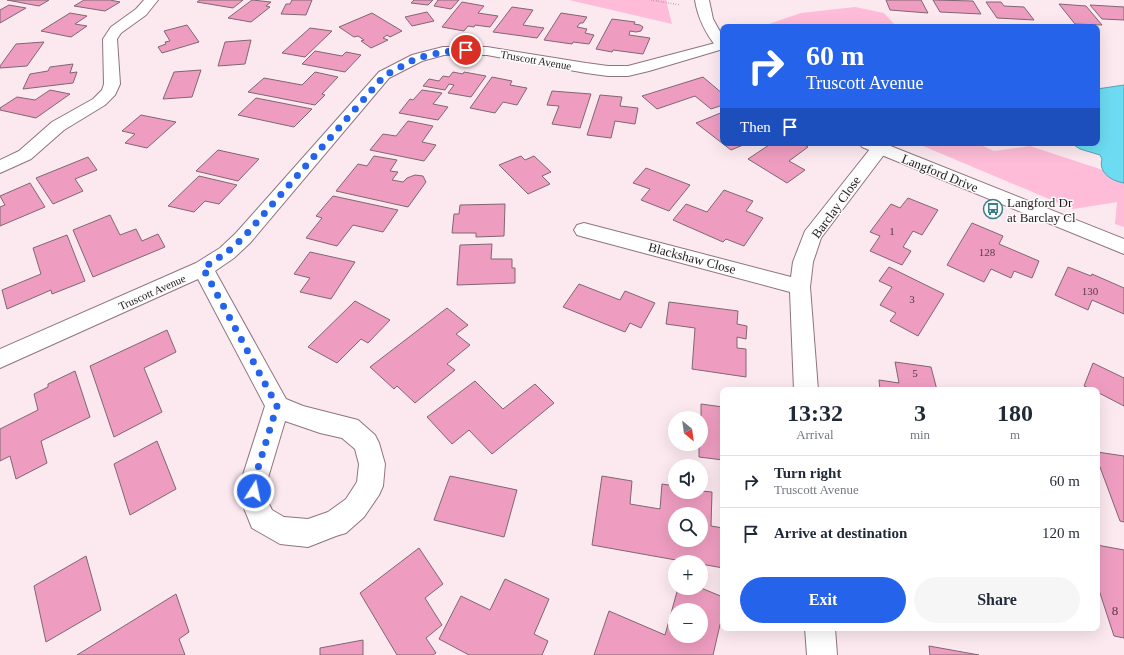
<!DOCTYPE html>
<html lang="en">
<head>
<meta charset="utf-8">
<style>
  :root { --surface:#fff; --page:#f6f6f7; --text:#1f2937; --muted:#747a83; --line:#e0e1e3; --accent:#2563eb }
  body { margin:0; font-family:"Times New Roman",serif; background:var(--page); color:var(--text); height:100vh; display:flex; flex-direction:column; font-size:15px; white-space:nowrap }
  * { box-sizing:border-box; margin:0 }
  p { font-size:13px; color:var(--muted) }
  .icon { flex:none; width:22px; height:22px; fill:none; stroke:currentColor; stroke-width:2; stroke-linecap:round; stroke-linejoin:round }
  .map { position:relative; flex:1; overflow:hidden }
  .details { position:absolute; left:720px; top:387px; width:380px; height:244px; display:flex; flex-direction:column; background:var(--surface); border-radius:8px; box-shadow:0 4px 16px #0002 }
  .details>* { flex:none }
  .hud { position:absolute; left:720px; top:24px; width:380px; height:122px; border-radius:8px; box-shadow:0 4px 16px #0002; background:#2563eb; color:#fff; overflow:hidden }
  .needle { width:26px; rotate:151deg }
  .fabs { position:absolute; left:668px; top:411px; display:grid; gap:8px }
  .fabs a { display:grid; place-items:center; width:40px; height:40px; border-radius:50%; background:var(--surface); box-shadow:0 4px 16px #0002; font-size:20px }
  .pin { position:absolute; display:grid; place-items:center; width:34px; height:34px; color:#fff; margin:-17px; border:2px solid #fff; border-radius:50%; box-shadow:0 1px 4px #0007 }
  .me { position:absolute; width:44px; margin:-22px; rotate:10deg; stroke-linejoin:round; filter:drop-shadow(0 0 3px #0008) }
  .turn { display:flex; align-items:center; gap:14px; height:84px; padding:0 20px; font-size:18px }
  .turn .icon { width:52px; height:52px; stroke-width:2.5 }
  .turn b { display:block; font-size:28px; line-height:34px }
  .then { display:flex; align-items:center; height:38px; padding:0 20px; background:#0003; gap:8px; font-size:15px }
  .eta { display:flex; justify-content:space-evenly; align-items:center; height:68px; text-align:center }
  .eta b { font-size:24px; font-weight:600; line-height:28px }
  .cta { display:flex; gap:8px; margin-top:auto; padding:8px 20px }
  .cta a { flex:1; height:46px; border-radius:24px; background:var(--accent); color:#fff; font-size:16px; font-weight:600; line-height:46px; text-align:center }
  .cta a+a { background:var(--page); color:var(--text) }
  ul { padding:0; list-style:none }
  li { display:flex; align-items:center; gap:12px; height:52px; padding:0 20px; border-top:1px solid var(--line) }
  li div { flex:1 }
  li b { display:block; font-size:15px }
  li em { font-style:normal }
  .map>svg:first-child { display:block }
  .green { fill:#febcd8 }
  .water { fill:#6ddcf2; stroke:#57a2b2 }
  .building { fill:#ee9dc0; stroke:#806671; fill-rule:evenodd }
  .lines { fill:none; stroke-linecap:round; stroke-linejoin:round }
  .street-casing { stroke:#8e747e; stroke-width:2 }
  .secondary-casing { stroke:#8e747e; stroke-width:2 }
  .path { stroke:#887a7f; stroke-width:1.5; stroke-dasharray:0.5 2; stroke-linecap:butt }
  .street { fill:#fff; fill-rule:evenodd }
  .secondary { fill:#fff; fill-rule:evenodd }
  .route { stroke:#2563eb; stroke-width:7; stroke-dasharray:0 12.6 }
  .labels { text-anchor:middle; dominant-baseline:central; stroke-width:3; stroke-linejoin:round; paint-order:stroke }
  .far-street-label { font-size:11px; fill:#241a1e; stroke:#fcfcfc }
  .number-label { font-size:11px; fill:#563b46 }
  .street-label { font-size:13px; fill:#241a1e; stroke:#fcfcfc }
  .poi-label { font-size:13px; fill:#241a1e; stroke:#fcfcfc; text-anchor:start }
  .near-number-label { font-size:13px; fill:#563b46 }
</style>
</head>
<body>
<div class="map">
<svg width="1124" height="655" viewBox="0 0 1124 655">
  <rect width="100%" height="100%" fill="#fce9f0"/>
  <path class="green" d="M569 0H666L672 24Z
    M855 7 884 13 897 27H760L801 13Z
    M916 143H976L994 151 1030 146 1124 177V227L1115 224 1117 202 1073 209Z"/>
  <path class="water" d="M1124 85V183C1112 181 1098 173 1102 159L1100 155 1080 149 1071 143H1097V89Z"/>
  <path class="building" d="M7 0H49L39 6Z
    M84 0H110L120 2 105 11 74 6Z
    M200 0H243L233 8 197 2Z
    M252 0 271 2 266 6 270 7 251 22 228 18Z
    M292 0H312L306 15 281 14 286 4H290Z
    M414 0H433L428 5 411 3Z
    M438 0H459L451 9 434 6Z
    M886 0H921L928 13 890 10Z
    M933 0 973 1 981 14 940 12Z
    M462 2 484 6 478 13 498 16 490 27 475 25 474 27 468 26 464 31 442 27Z
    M986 2H1001L1004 6 1024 7 1034 20 997 18Z
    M1059 4 1086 6 1102 25 1075 24Z
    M9 5 26 8 0 23V10Z
    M1090 5 1124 7V20L1102 19Z
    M512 7 533 10 523 25 544 28 537 38 493 32Z
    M427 12 434 21 412 26 405 17Z
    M70 13 87 16 75 24 87 26 71 37 41 31Z
    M372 13 402 31 390 37 387 35 383 38 388 40 371 48 361 41 364 40 358 36 354 37 339 27Z
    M561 13 587 17 583 23H580L577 27 587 29 585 33 594 35 589 44 573 42 572 44 544 40Z
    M612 19 635 22 634 24 640 25 643 27 641 31 636 32 630 31 629 35 650 38 643 54 613 50 612 52 596 49Z
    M187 25 199 42 162 53 158 47 166 44 165 42 170 41 164 31Z
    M310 28 332 31 305 57 282 53Z
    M251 40 245 64 218 66 225 42Z
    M44 42 27 66 0 68V66L16 44Z
    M315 51 342 56 346 52 361 55 345 72 302 64Z
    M73 64 70 73 77 72 73 83 23 89 30 74 48 71 50 67Z
    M201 70 192 97 163 99 174 72Z
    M315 72 338 77 322 94 325 95 315 105 248 92 264 78 302 85Z
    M453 72 463 74 464 72 486 76 471 97 448 93 454 85 449 84 445 90 423 86 429 79 439 81 443 76 449 77Z
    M492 77 512 81 510 85 527 88 517 105 503 102 495 113 470 108Z
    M703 77 723 94V105L711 109 695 96 657 109 642 96Z
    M50 90 70 94 36 118 0 110V108L17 97 35 100Z
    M422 90 442 93 433 104 448 107 438 120 399 113 410 99 413 100Z
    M552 91 591 94 580 128 552 124 559 106 547 105Z
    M600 95 622 97 620 106 638 108 635 124 615 121 611 138 587 135Z
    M256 98 312 109 294 127 238 115Z
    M723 112V143H748L731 150 696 123Z
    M141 115 176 122 147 148 125 143 135 134 122 131Z
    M408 121 433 126 422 142 436 145 424 161 370 150 383 134 396 136Z
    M772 143H801L808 147 789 161 805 170 787 183 748 159Z
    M218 150 259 159 238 181 196 171Z
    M374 156 397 160 390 171 398 172 392 180 403 182 407 178 415 175 423 176 426 182 408 207 336 191 358 164 367 166Z
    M521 156 525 160 534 156 551 172 542 176 550 184 528 194 499 165Z
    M88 157 97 170 75 179 83 191 53 204 36 178Z
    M646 168 690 185 669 211 641 200 650 189 633 183Z
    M199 176 237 185 219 204 205 201 194 212 168 206Z
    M30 183 45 207 0 226V207L5 205 0 196Z
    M724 190 753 201 746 211 763 218 744 246 726 239 723 242 673 220 686 204 707 212Z
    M333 196 398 210 383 232 353 225 337 246 306 238 322 218 316 216Z
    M908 198 938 210 922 235 913 231 903 247 911 251 902 265 870 251 880 236 870 232 891 204 900 208Z
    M505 204 504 236 476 237V233H452L454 214H459L460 205Z
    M110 215 120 235 136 229 142 241 158 234 165 247 93 277 73 230Z
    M972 223 1003 236 999 244 1039 261 1032 278 1014 271 1011 278 991 269 984 282 947 265Z
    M67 235 85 281 52 294 51 290 7 309 2 290 41 274 33 248Z
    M492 244 491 259H512V268H515V283L457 285 460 245Z
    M310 252 355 262 331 299 300 292 310 278 294 274Z
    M889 267 944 294 918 336 890 321 896 313 880 305 892 287 879 281Z
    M1068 267 1091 276 1092 274 1124 288V314L1092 300 1088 310 1055 295Z
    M579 284 620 300 625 291 655 303 641 328 630 323 625 332 563 307Z
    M355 301 390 320 368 343 361 339 337 363 308 347Z
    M669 302 738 311 737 324 747 326 746 339 737 337V348L746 349V377L692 369 695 328 666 324Z
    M447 308 468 325 456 334 470 345 447 364 455 370 415 403 397 386 394 389 370 367Z
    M167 330 176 352 144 368 162 412 114 437 90 366Z
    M895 362 931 367 937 390H880L879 380 899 383Z
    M1093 363 1124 378V406L1097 392V390H1093L1084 386Z
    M75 371 90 417 41 441 47 463 16 479 10 456 0 461V429L38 410 34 394 48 387V384Z
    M475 381 503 409 535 384 554 403 492 454 469 430 452 444 427 417Z
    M701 404 723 407V460L699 457V444H701Z
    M157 441 176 489 130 515 114 464Z
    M1097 452 1124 456V522L1120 521 1097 459Z
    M450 476 517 490 504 537 434 520Z
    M602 476 632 481 630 504 660 509 662 484 675 486V492H701V491L712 492 711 526 723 528V568L701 564V562H687L592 545ZM675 514H701V540H675Z
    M1097 545 1124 550V638L1114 636 1097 584Z
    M419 548 443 584 425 598 442 625 426 638 436 653 433 655H397L360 593Z
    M86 556 101 610 46 642 34 586Z
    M505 579 549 599 534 634 548 641 542 655H469L439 639 461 596 490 610Z
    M678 588H701L723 597V612L713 655H594L609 611 665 635ZM675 610H701V636H675Z
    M176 594 189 632 179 639 185 655H77Z
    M363 640V655H320V648Z
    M929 646 979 655H930Z"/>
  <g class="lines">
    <defs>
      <path id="street" d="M144 0H158L146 15 121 33 117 39 120 84 115 95 105 105 64 130 31 159 0 173V160L19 151 52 122 93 99 102 90 104 84 103 39 111 27 136 9Z
        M723 41V49L649 71 628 76H608L586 73 487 55H444L422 61 389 78 250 243 234 258 215 271 286 399 303 406 358 420 375 435 379 443 385 464 383 486 379 495 364 517 346 533 336 536 308 547 280 544 252 528 241 501V481L265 406 198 279 0 368V349L196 263 220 248 236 233 379 72 412 55 443 47H487L586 63 608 66H628ZM285 421 320 433 342 438 355 449 359 464 357 482 346 499 328 512 308 519 284 517 272 510 267 500V481Z
        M881 143 886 144 889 148 821 238 813 262 810 287 818 390H794L790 292 584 237 577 235 574 230 577 225 584 223 791 277 793 262 805 231 874 144Z
        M805 628H835L837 655H807Z"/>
      <path id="secondary" d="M695 0H709L713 19 723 37V50L718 49C706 34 698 19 695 0Z
        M859 143H883L1124 239V254L862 147Z"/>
    </defs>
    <use href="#street" class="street-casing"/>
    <use href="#secondary" class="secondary-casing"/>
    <path class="path" d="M651 0 680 5"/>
    <use href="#street" class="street"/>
    <use href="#secondary" class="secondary"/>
  </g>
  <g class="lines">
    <path class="route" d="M254 491V481L277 406 203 268 226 253 243 238 384 76 417 58 443 52 466 50"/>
  </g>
  <defs>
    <symbol id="bus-ring" viewBox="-11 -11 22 22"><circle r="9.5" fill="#fcfcfc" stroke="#377d8a" stroke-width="1.5"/><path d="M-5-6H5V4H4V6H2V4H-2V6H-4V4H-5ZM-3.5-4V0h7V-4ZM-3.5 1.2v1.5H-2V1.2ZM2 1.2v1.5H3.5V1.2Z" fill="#377d8a"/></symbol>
  </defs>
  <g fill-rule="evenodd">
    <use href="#bus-ring" x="982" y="198" width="22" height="22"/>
  </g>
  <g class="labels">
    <g class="far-street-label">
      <text transform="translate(536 60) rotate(10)">Truscott Avenue</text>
      <text transform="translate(152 292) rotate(-24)">Truscott Avenue</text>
    </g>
    <g class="number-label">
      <text x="892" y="231">1</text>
      <text x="987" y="252">128</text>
      <text x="1090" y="291">130</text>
      <text x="912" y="299">3</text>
      <text x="915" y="373">5</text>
    </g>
    <g class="street-label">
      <text transform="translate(940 173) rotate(22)">Langford Drive</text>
      <text transform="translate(836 207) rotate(-54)">Barclay Close</text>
      <text transform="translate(692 258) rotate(15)">Blackshaw Close</text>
    </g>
    <g class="poi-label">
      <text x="1007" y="202">Langford Dr<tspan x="1007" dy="15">at Barclay Cl</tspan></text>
    </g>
    <g class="near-number-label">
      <text x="1115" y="610">8</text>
    </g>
  </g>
</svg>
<div class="fabs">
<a><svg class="needle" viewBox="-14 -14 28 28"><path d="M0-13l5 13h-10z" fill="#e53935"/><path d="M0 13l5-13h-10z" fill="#747a83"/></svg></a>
<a><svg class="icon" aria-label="sound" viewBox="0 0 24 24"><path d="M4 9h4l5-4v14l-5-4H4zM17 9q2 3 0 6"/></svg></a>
<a><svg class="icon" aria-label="search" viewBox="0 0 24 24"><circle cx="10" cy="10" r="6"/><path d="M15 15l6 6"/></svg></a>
<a>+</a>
<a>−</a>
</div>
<div class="pin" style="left:466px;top:50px;background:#d93025"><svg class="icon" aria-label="arrive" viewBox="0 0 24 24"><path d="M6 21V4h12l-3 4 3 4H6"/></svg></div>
<svg class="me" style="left:254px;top:491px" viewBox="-20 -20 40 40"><circle r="17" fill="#2563eb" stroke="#fff" stroke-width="3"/><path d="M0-11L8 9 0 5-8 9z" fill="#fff"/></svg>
<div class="hud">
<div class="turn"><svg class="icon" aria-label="right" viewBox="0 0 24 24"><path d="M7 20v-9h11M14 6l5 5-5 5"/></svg><div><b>60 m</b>Truscott Avenue</div></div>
<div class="then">Then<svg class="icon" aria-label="arrive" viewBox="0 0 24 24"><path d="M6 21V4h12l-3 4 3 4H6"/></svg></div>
</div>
<section class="details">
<div class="eta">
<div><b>13:32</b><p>Arrival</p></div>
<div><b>3</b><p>min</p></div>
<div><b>180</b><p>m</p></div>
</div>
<ul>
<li><svg class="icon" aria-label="right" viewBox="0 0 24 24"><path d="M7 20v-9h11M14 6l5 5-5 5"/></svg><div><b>Turn right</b><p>Truscott Avenue</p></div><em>60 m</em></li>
<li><svg class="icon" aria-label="arrive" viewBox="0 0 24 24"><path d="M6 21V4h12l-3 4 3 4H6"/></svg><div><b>Arrive at destination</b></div><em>120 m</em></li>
</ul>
<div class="cta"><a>Exit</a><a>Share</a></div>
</section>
</div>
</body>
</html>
